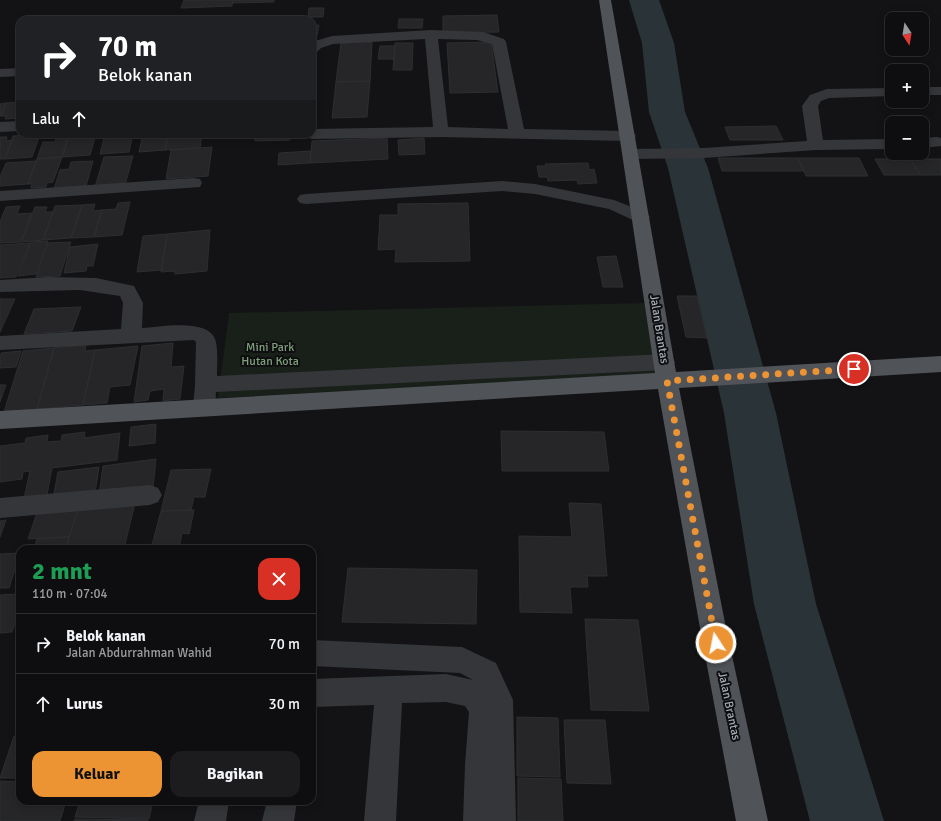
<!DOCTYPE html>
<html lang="id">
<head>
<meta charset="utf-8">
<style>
  :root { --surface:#0e0e10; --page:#1c1c1e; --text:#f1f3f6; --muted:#9b9c9f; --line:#2e2e30; --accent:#ec9334 }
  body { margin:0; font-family:Signika,sans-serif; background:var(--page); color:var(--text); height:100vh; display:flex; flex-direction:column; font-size:15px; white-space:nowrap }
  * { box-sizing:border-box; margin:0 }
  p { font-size:13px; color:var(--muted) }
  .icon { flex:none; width:22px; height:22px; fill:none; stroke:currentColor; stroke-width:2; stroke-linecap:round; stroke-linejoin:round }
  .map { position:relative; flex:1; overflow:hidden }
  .drawer { position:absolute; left:16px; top:545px; width:300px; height:260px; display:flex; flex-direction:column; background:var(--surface); border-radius:12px; box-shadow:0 2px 10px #0003,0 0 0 1px var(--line) }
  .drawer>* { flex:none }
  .banner { position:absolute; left:16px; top:16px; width:300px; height:122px; border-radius:12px; box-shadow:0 2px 10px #0003,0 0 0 1px var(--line); background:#202124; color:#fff; overflow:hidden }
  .needle { width:26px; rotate:168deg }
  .tools { position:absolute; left:885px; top:12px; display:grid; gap:8px }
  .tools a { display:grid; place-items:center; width:44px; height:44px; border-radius:8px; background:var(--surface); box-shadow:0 2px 10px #0003,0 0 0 1px var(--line); font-size:20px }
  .pin { position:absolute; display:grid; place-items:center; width:34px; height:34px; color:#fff; margin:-17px; border:2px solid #fff; border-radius:50%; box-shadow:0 1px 4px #0007 }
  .me { position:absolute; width:44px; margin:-22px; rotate:349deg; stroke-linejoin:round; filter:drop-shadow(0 0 3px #0008) }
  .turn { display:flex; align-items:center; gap:14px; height:84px; padding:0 16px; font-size:18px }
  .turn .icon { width:52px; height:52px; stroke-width:2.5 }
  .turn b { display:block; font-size:28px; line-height:34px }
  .then { display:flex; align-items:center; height:38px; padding:0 16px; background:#0003; gap:8px; font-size:15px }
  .round { display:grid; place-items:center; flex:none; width:42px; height:42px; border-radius:12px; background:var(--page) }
  .head { display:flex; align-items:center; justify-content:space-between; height:68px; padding:0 16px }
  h1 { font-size:24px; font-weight:700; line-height:30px; color:#1e9e55 }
  .cta { display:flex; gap:8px; margin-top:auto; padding:8px 16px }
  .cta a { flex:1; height:46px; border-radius:12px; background:var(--accent); color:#111; font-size:16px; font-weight:700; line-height:46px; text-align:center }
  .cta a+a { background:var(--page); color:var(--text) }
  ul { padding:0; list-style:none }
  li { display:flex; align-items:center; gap:12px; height:60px; padding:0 16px; border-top:1px solid var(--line) }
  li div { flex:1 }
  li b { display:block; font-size:15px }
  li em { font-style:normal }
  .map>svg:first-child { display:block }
  .green { fill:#191f19 }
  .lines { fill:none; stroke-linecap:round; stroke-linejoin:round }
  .river { fill:#2a3438; fill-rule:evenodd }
  .building { fill:#262629; stroke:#2d2e31 }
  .minor { fill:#343639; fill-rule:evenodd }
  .major { fill:#505358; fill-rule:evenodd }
  .route { stroke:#ec9334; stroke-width:7; stroke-dasharray:0 12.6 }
  .labels { text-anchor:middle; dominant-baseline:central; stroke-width:4; stroke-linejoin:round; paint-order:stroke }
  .street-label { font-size:12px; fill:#a5acb5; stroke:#0e0e10 }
  .park-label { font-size:12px; fill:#7f9f7c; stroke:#0e0e10 }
</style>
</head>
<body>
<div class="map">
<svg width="941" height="821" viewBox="0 0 941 821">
  <rect width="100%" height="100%" fill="#131315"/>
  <path class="green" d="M646 303 658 374 218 398 229 313Z"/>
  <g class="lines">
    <path class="river" d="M629 0H659L674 43 685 112 708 168 776 413 816 604 884 821H810L754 604 724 413 668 168 649 112 642 43Z"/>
  </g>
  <path class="building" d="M184 0H233L232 6 181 8Z
    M233 0H274V2L233 3Z
    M309 8H324L323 17H308Z
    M497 15 499 32 443 33V16Z
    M399 19H423L422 28H398Z
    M312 25H319L317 36H312Z
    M372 42 370 81 336 82 341 43Z
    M491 42 498 92 450 93 447 43Z
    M395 43H413L412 70H393Z
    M380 46H395L394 59H378Z
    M370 81 367 117 332 118 336 82Z
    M20 102V118L5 119 6 116H1L6 103Z
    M6 103 1 116H0V104Z
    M776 126 783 140H730L725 127Z
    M40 134 32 157 5 159 13 136Z
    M96 134 90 155 62 157 69 135Z
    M105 134H133L129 152 100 154Z
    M143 134H168L165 150 139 152Z
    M168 134H202L200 148 165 150Z
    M256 134H291L290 140 255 141Z
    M69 135 62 157 37 159 43 142H55L57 136Z
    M0 137H7L6 141 12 140 5 159H0Z
    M387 138 388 159 310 163 312 141Z
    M424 138 425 154 399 155 398 140Z
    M212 147 208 176 166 179 171 150Z
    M311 151 310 163 278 165 279 153Z
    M133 156 125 185 95 187 104 157Z
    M62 157 53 182 47 183 46 187 31 188 32 184H28L37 159Z
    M718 158H798L804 171H722Z
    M798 158H859L868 176H806Z
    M875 159H910L920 175H884Z
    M910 159H941V175H920Z
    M36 161 28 184 0 186V177L6 163Z
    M93 161 86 186 54 189 60 170 69 169 71 162Z
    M588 163 589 170 594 169 597 183 578 184 577 180 548 181 547 177H539L537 166H546L545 164Z
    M130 202 122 235 94 237 102 210 116 209 118 203Z
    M468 203 470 261 395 262 396 249 378 250 380 215H398V204Z
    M95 204 93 211 102 210 94 237 71 238 82 205Z
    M82 205 71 238 43 240 55 206Z
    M20 206 17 214 32 213 21 242 0 243V222L6 207Z
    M35 207H47L45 212H53L43 240 21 242Z
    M210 230 207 271 175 274V271L161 272 167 234Z
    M167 234 162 270 137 272 143 236Z
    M48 241 36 274 18 276 31 242Z
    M71 242 60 276 36 277 48 243Z
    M30 243 16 277 0 278V245Z
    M98 244 93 266H87L86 271 64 273 70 247Z
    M616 256 623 287H603L597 257Z
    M677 296H697L707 338 686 337Z
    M0 299H15L0 332Z
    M81 307 72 331 24 334 34 309Z
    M173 343 171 367 184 366 180 399 163 401 164 389 150 391 148 400 134 402 142 346Z
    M86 345 85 351 95 350 83 405 37 409 54 348Z
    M138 346 130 385 110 387 107 403 83 405 95 350Z
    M54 348 37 409 4 412 23 351Z
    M21 351 16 367 0 368 1 353Z
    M0 385H6L0 402Z
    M156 424 155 443 129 446 131 427Z
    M501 431 604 432 609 471H502Z
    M85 432 84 438 120 433 117 460 52 468 46 500 23 503 30 471 23 472 22 479 0 482V446L25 443 26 438 48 435 47 442 61 441 62 435Z
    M156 459 153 488 99 495 103 466Z
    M99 467 95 493 53 499 58 472Z
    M211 469 205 497H194L191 510 161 511 171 470Z
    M135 503 124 549H66L79 505Z
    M569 503 601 504 607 576H587L588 587H570L572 613 520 612 519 536 572 537Z
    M79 505 69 537 28 539 39 507Z
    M194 510 189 534 182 533 179 549H151L161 511Z
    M6 520 0 537V521Z
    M69 537 66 549H34L37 539Z
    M20 553 9 588H0V554Z
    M348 568 477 570 476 624 342 622Z
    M20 594V607L12 632 0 633V595Z
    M585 619 638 620 649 711 591 710Z
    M517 717 558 718 560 777 517 776Z
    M564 720H605L611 784 567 783Z
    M14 736 20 737V778H0Z
    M518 778 561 779 563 821H518Z
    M0 781 20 782V801H66L60 821H0Z
    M80 801H153L149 819 75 817Z
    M75 819 148 820V821H74Z"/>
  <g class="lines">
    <path class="minor" d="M431 30 483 32 504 39 506 42 524 129 628 131 634 133 636 136 634 139 628 141 441 137 312 139 306 137 304 134H312V129L433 127 425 39 333 44 321 48 317 52 312 53V42L332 36ZM438 39 477 40 492 44 508 129 448 127Z
      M20 68V76L0 77V69Z
      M922 87H941V95H922Z
      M892 88V96L829 98 821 101 818 106 823 140 892 139V149L816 150 704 158 631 159 625 157 623 154 625 151 631 149 704 148 807 141 802 106 810 95 827 89Z
      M20 121V131L0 132V122Z
      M937 137 941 138V146L922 148V138Z
      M194 178 200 179 202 183 200 187 0 201V191Z
      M502 181 535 184 614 200 647 213 650 217 647 221 641 222 635 221 609 209 535 194 502 191 306 204 300 203 297 199 300 195 306 194Z
      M48 277 96 278 134 286 143 303 142 328C160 327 211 317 216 342 218 352 217 366 217 376L665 354 672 357 675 362 672 367 665 370 216 392 215 407 212 413 204 415 196 413 193 407 195 385 196 342 194 340 0 350V336L121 329 123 303 120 296 80 290 0 292V280Z
      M150 485 158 488 162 495 158 502 150 505 0 518V498Z
      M312 640 462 647 496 663 513 700 516 821H463L465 765 469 712 465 706 446 702 402 703 396 821H364L374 705 312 707V679L446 674 473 680 460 673 312 666Z
      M199 801H229L226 821H194Z
      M267 801H297L294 821H262Z"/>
    <path class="major" d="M599 0H611L676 372 941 356V372L679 388 726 628 768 821H736L700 628 658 389 0 429V411L655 373Z"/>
  </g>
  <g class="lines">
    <path class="route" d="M716 643 667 381 854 369"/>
  </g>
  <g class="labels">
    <g class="street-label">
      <text transform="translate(659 329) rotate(81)">Jalan Brantas</text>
      <text transform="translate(729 706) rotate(78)">Jalan Brantas</text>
    </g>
    <g class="park-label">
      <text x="270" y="347">Mini Park<tspan x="270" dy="14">Hutan Kota</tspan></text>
    </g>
  </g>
</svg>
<div class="tools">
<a><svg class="needle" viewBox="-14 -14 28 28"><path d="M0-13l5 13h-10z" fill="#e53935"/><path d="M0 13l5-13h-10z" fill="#9b9c9f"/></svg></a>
<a>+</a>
<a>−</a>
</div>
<div class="pin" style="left:854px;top:369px;background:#d93025"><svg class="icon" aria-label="arrive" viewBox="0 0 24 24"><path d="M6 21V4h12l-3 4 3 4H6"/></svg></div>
<svg class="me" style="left:716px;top:643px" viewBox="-20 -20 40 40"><circle r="17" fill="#ec9334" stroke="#fff" stroke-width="3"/><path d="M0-11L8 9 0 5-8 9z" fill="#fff"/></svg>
<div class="banner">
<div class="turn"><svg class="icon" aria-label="right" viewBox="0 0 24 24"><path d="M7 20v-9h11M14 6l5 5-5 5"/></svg><div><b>70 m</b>Belok kanan</div></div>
<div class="then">Lalu<svg class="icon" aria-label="ahead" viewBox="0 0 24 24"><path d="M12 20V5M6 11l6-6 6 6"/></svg></div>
</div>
<section class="drawer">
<div class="head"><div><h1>2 mnt</h1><p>110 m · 07:04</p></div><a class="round" style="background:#d93025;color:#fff"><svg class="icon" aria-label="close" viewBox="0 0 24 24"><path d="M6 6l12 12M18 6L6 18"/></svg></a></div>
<ul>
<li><svg class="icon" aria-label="right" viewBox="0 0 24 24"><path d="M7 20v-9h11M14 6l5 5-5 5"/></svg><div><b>Belok kanan</b><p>Jalan Abdurrahman Wahid</p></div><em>70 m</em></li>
<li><svg class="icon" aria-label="ahead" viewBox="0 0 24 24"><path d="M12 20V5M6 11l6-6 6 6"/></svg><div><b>Lurus</b></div><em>30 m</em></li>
</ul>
<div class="cta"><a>Keluar</a><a>Bagikan</a></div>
</section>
</div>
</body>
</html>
